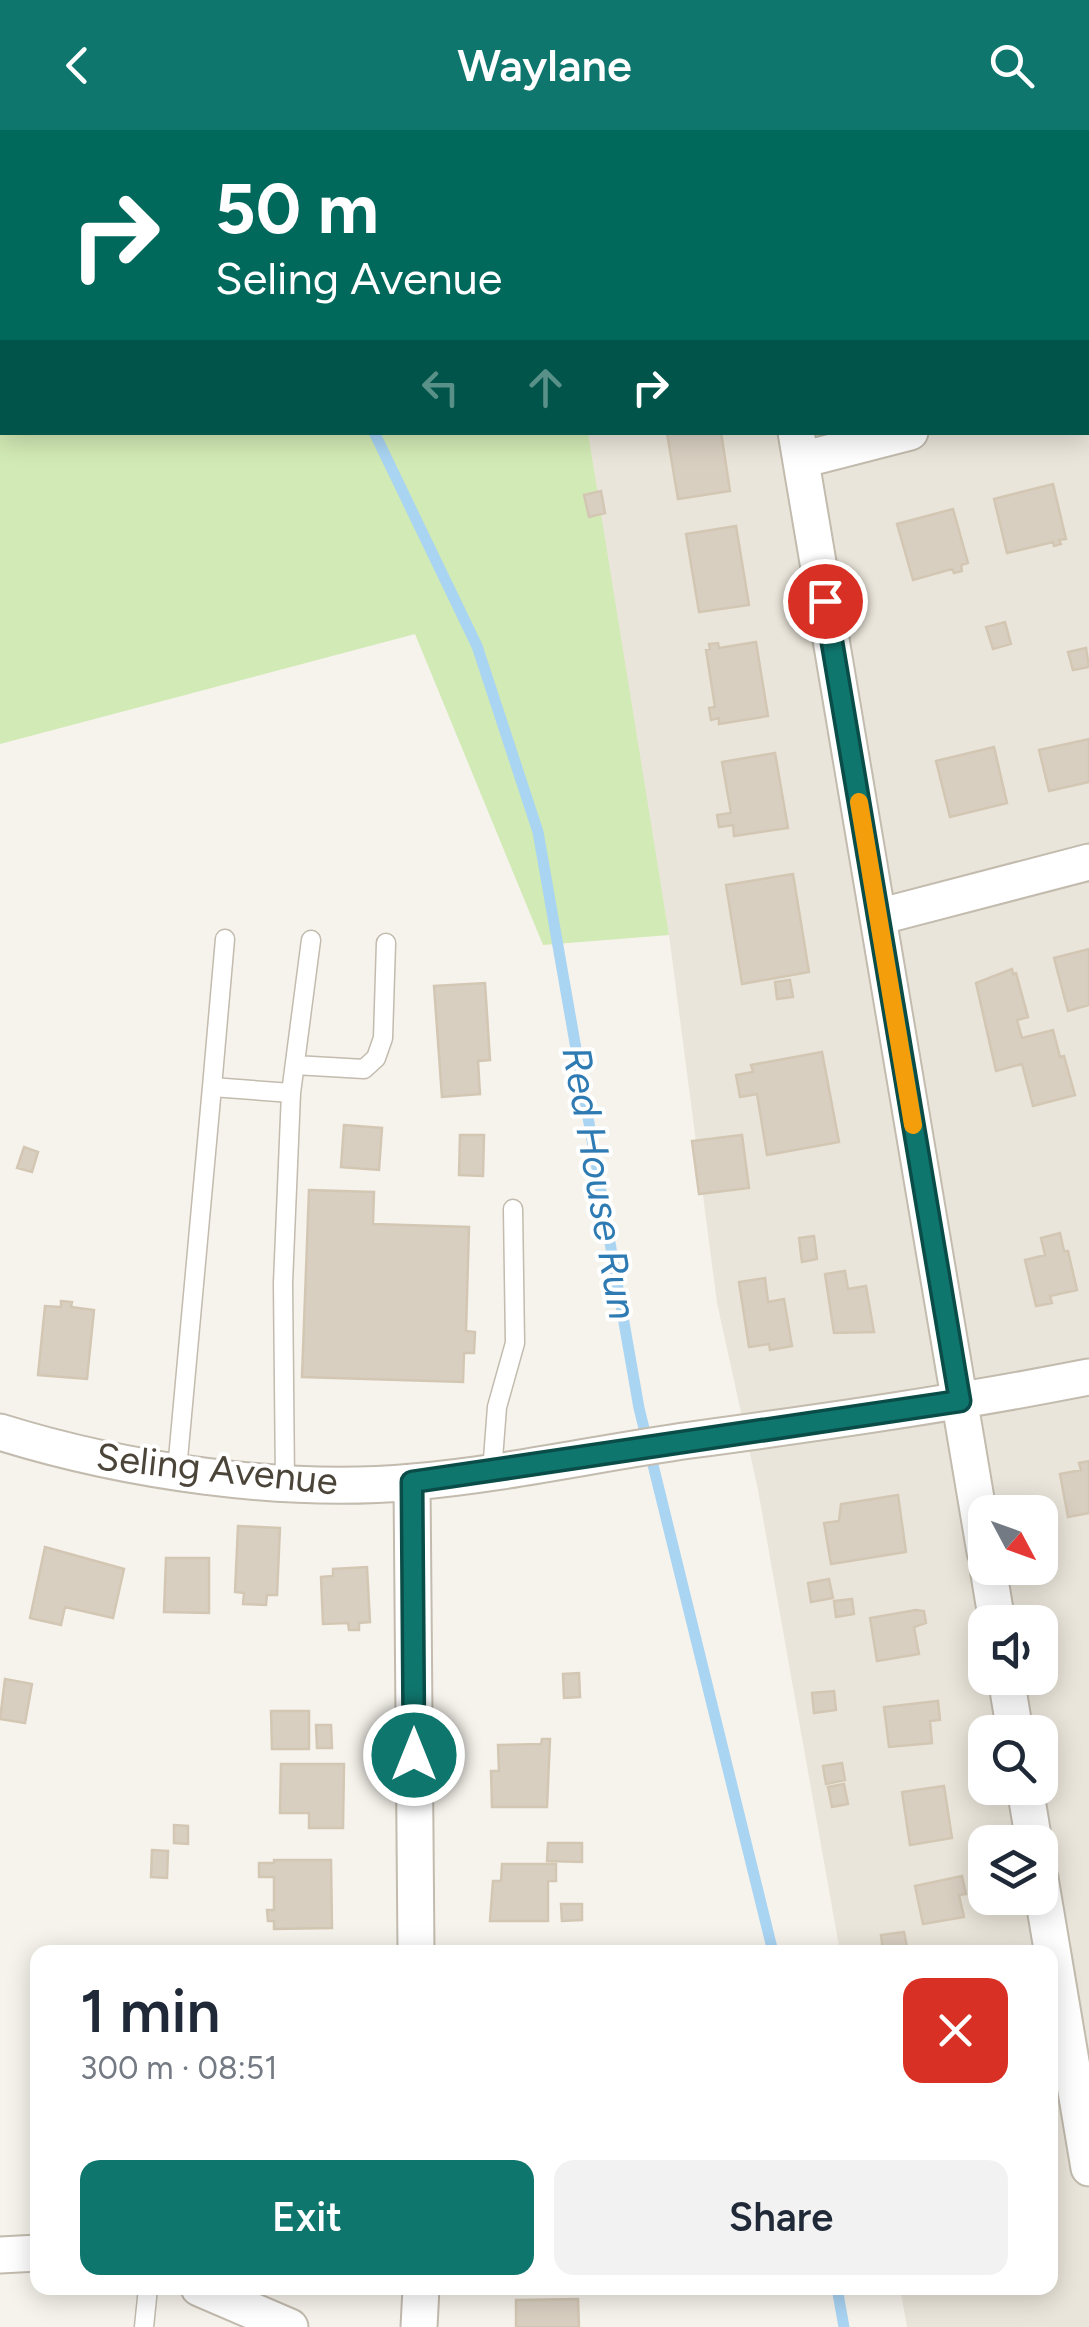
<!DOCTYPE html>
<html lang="en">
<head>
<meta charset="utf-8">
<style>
  :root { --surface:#fff; --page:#f2f2f3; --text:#1f2937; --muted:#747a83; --accent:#0f766e }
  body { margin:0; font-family:Figtree,sans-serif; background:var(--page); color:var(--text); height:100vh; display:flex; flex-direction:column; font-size:38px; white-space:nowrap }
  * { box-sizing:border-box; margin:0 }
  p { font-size:32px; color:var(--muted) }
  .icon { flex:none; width:55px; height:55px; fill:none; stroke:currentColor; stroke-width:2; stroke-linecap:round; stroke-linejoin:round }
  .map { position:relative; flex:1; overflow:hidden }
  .sheet { position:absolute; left:30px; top:1815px; width:1028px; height:350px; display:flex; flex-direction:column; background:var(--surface); border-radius:20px; box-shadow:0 5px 25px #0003 }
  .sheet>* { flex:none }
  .top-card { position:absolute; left:0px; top:0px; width:1090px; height:305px; box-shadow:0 5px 25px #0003; background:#00695c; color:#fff; overflow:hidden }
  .needle { width:65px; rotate:131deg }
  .controls { position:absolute; left:968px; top:1365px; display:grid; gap:20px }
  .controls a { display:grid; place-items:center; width:90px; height:90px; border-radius:20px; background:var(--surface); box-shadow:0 5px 25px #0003; font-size:50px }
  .pin { position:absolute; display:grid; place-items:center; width:85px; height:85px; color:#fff; margin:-42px; border:5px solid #fff; border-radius:50%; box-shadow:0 2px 10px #0007 }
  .me { position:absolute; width:110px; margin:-55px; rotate:0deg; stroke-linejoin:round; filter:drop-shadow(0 0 8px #0008) }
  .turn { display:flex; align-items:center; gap:35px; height:210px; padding:0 50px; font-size:45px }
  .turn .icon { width:130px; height:130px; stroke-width:2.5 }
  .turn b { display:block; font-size:70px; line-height:85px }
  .lanes { display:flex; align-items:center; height:95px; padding:0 50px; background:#0003; justify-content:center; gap:50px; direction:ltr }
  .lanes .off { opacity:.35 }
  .round { display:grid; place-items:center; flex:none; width:105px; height:105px; border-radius:20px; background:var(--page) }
  .overview { display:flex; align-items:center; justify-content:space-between; height:170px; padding:0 50px }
  h1 { font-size:60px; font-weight:600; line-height:75px }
  .action { display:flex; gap:20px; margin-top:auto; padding:20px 50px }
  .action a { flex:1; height:115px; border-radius:20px; background:var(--accent); color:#fff; font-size:40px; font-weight:600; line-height:115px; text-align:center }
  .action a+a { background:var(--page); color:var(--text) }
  header { display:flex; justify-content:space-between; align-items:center; height:130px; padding:0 50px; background:var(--accent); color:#fff; font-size:45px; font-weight:600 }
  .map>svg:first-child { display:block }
  .residential { fill:#eae5da; fill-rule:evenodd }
  .green { fill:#d2eab5 }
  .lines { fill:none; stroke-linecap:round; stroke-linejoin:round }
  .stream { stroke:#a9d4f2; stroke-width:11 }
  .building { fill:#d8cfc1; stroke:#d3c7b4; stroke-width:2.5 }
  .service-casing { stroke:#c2bbae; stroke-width:21 }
  .minor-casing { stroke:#c2bbae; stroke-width:39 }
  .service { stroke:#fff; stroke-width:18 }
  .minor { stroke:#fff; stroke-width:35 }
  .route-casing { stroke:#0a4d48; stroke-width:25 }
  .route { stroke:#0f766e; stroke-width:18 }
  .slow { stroke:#f59e0b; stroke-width:18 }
  .labels { text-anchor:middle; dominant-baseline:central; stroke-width:8; stroke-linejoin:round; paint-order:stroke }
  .street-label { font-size:38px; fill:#4b4439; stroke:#fff }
  .water-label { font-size:40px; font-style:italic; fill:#2e7ab2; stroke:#fff }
</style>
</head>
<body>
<header><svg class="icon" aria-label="back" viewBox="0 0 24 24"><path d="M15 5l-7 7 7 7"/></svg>Waylane<svg class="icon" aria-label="search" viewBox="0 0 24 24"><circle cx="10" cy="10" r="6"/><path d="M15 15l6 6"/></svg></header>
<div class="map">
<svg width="1089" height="2197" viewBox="0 0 1089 2197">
  <rect width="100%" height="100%" fill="#f6f3ec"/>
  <path class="residential" d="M533 0H1089V2197H907L900 2158H1050V1822H840L758 1360 717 1173 669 805 584 303 1088 302V2ZM985 1382H1040V1438H985ZM985 1492H1040V1548H985ZM985 1602H1040V1658H985ZM985 1712H1040V1768H985Z"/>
  <path class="green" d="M0 0H538L539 2H2V302L588 303 669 805 543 815 415 504 0 614Z"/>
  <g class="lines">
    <path class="stream" d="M0 9H2
      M374 302 477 516 538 702 639 1278 773 1822
      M837 2158 844 2197"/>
  </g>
  <path class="building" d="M721 302 730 361 678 369 667 303Z
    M1053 354 1066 409 1059 410 1061 414 1054 416 1053 412 1007 423 994 369Z
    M601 361 605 383 589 387 584 365Z
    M953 379 968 433 961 435 962 441 954 443 952 439 913 450 897 394Z
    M736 396 749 475 699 482 686 404Z
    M1005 492 1011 514 993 519 986 497Z
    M756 512 768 586 719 594V588L711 590 709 578 715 577 706 520 710 519 709 514 718 513 719 518Z
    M1086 518 1089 537 1073 540 1068 522Z
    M1089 609V652L1049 661 1039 620Z
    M994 617 1007 673 950 687 936 631Z
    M775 623 788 698 734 706 733 695 719 697 717 685 731 683 722 632Z
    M793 744 809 842 742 854 726 755Z
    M1089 819V875L1068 881 1054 828Z
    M1012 839 1013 844 1016 843 1028 887 1017 890 1022 908 1053 900 1060 927 1064 926 1075 965 1033 976 1022 934 996 941 976 853Z
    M790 850 793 867 777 869 775 852Z
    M485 853 490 930 478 931 480 964 442 967 434 856Z
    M822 922 839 1012 767 1025 757 964 740 967 736 945 753 942 751 935Z
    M344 995 382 998 379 1040 341 1037Z
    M460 1005H484L483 1046 459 1045Z
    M742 1005 749 1058 699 1064 692 1011Z
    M24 1017 38 1022 32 1042 17 1038Z
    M309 1060 374 1062 373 1094 469 1097 466 1201 475 1202 474 1223H464L463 1252 302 1247Z
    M1060 1103 1064 1121H1068L1077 1160 1050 1166 1052 1173 1036 1176 1025 1130 1045 1125 1041 1108Z
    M814 1106 817 1129 802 1132 799 1108Z
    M845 1141 848 1159 866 1156 874 1202 834 1203 825 1144Z
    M765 1148 768 1172 784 1169 792 1216 770 1220 769 1214 749 1217 739 1152Z
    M61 1171 72 1172 71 1177 94 1180 87 1249 38 1245 45 1176 61 1177Z
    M1089 1331V1383L1068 1387 1060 1344 1081 1340 1079 1333Z
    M898 1365 906 1422 831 1434 824 1393 839 1391 841 1374Z
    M238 1396 280 1398 277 1465H267L266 1475 243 1474 244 1463 235 1462Z
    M45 1417 124 1439 113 1488 65 1477 61 1495 30 1488Z
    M166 1428H209V1483L164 1482Z
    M367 1437 370 1492 359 1493V1500H349L348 1493 323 1494 321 1447 333 1446V1439Z
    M829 1449 833 1468 811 1472 808 1453Z
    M852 1469 854 1484 836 1487 834 1471Z
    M916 1480 924 1481 926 1493 914 1497 919 1524 877 1531 870 1488Z
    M579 1543 580 1567 564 1568 563 1544Z
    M5 1549 32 1554 25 1593 0 1589Z
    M834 1561 836 1580 814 1583 812 1563Z
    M938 1571 940 1590 930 1591 932 1613 889 1617 884 1577Z
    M271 1581H309V1619H272Z
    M316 1595H331L332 1618H317Z
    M542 1609H550L547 1677H492L491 1641H499L498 1615 541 1614Z
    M842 1633 845 1650 826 1654 823 1636Z
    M281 1634H344L343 1698H309V1683H280Z
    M844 1654 848 1674 832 1677 828 1657Z
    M944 1656 952 1708 910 1715 902 1662Z
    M174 1695 188 1696V1714L174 1713Z
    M548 1713H582V1732L547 1731Z
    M152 1720 168 1721 167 1748 151 1747Z
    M274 1730H331L332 1798 274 1799V1791H268L267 1780H274V1747H259V1733H274Z
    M502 1734H556V1751H548V1791H490L493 1751H501Z
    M962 1746 966 1764 959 1765 964 1787 923 1794 915 1756Z
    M561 1774H582V1790L562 1791Z
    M904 1802 907 1817 883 1821 881 1805Z
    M578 2169 579 2197H516V2170Z"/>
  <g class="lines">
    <defs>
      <path id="service" d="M295 935 364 939 376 928 383 908 386 813
        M212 957 225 809
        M177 1340 212 957 291 963
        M492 1342 497 1277 515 1213 513 1079
        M285 1353 283 1153 291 963 311 810
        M144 2197 148 2158"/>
      <path id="minor" d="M745 0 746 2
        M1088 258 1089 257
        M796 302 985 1422
        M801 330 910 302
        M878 787 1089 732
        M0 1302C125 1341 283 1364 413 1352 506 1344 598 1323 691 1310 824 1292 957 1273 1089 1247
        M412 1352 416 1822
        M988 1438 997 1492
        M1006 1548 1015 1602
        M1025 1658 1034 1712
        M1040 1748 1089 2038
        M0 2125 38 2123
        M199 2158 290 2197
        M419 2197 421 2158"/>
    </defs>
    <use href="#service" class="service-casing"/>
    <use href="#minor" class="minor-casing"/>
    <use href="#service" class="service"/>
    <use href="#minor" class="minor"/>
  </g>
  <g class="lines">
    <defs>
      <path id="route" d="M414 1625 412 1352 960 1271 825 471"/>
    </defs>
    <use href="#route" class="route-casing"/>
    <use href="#route" class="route"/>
    <path class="slow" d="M859 672 913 995"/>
  </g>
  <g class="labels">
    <g class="street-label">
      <text transform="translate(217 1339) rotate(6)">Seling Avenue</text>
    </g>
    <g class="water-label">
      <text transform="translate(600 1053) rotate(80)">Red House Run</text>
    </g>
  </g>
</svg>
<div class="controls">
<a><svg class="needle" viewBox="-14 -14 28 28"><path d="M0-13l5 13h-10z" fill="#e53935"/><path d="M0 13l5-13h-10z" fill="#747a83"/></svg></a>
<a><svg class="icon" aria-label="sound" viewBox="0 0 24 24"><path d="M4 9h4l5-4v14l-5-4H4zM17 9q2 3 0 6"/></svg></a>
<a><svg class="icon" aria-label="search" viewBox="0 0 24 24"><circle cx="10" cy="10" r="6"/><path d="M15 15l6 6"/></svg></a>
<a><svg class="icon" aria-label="layers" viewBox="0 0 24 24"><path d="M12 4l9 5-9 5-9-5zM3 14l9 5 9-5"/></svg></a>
</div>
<div class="pin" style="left:825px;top:471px;background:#d93025"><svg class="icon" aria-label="arrive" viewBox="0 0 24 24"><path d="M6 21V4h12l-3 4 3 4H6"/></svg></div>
<svg class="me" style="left:414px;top:1625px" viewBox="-20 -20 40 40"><circle r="17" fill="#0f766e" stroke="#fff" stroke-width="3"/><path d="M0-11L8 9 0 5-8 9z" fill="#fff"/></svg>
<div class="top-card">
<div class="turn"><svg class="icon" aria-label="right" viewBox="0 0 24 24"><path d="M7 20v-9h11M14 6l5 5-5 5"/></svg><div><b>50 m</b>Seling Avenue</div></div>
<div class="lanes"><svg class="icon off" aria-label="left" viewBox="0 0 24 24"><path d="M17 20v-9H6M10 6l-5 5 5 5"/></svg><svg class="icon off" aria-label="ahead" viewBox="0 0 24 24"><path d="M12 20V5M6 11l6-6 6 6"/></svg><svg class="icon" aria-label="right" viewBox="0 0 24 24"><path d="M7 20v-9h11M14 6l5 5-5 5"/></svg></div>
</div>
<section class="sheet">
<div class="overview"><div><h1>1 min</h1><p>300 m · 08:51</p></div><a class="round" style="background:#d93025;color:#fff"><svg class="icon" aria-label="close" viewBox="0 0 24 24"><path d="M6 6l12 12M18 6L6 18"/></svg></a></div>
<div class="action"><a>Exit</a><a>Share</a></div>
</section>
</div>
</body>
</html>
